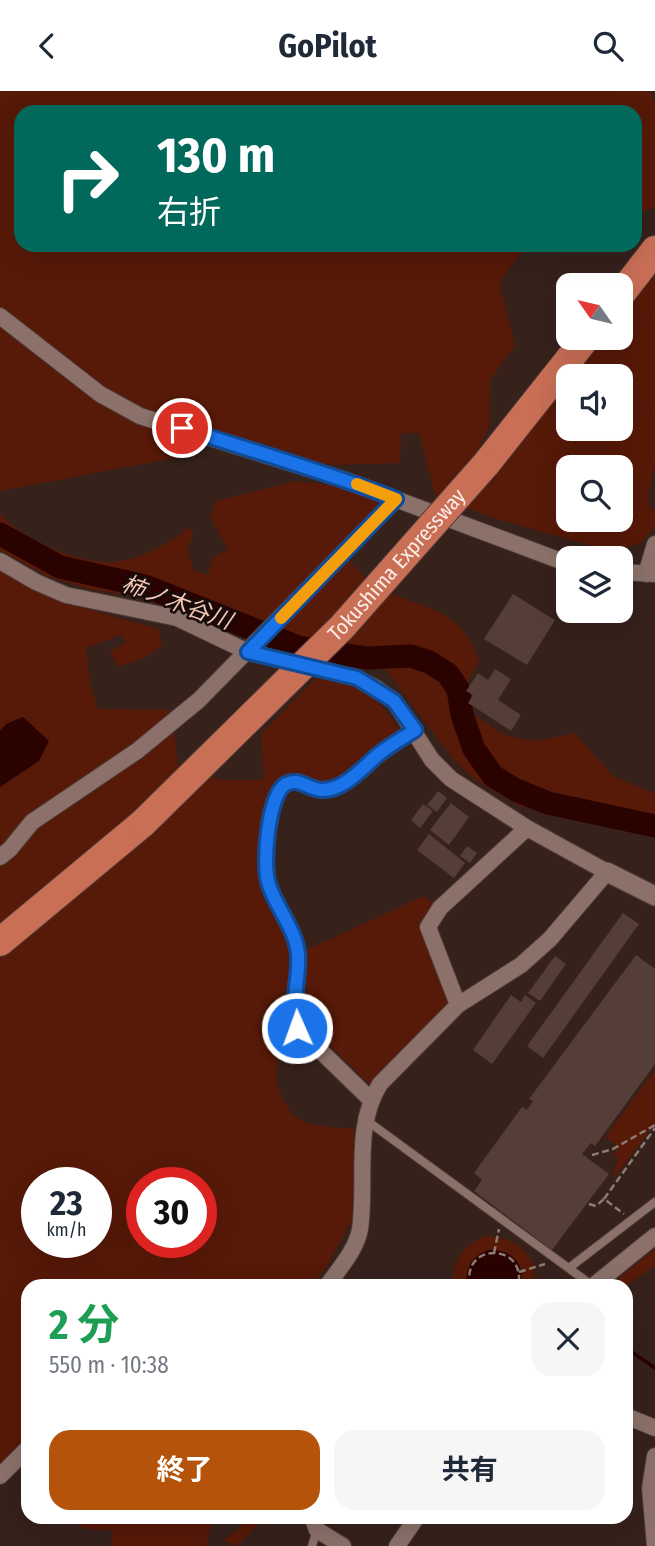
<!DOCTYPE html>
<html lang="ja">
<head>
<meta charset="utf-8">
<style>
  :root { --surface:#fff; --page:#f6f6f7; --text:#1f2937; --muted:#747a83; --accent:#b45309 }
  body { margin:0; font-family:"Fira Sans Condensed","Noto Sans JP",sans-serif; background:var(--page); color:var(--text); height:100vh; display:flex; flex-direction:column; font-size:26px; white-space:nowrap }
  * { box-sizing:border-box; margin:0 }
  p { font-size:23px; color:var(--muted) }
  .icon { flex:none; width:38px; height:38px; fill:none; stroke:currentColor; stroke-width:2; stroke-linecap:round; stroke-linejoin:round }
  .map { position:relative; flex:1; overflow:hidden }
  .details { position:absolute; left:21px; top:1188px; width:612px; height:245px; display:flex; flex-direction:column; background:var(--surface); border-radius:21px; box-shadow:0 7px 28px #0002 }
  .details>* { flex:none }
  .top-card { position:absolute; left:14px; top:14px; width:628px; height:147px; border-radius:21px; box-shadow:0 7px 28px #0002; background:#00695c; color:#fff; overflow:hidden }
  .needle { width:46px; rotate:304deg }
  .fabs { position:absolute; left:556px; top:182px; display:grid; gap:14px }
  .fabs a { display:grid; place-items:center; width:77px; height:77px; border-radius:14px; background:var(--surface); box-shadow:0 7px 28px #0002; font-size:35px }
  .speed { position:absolute; left:21px; top:1076px; display:flex; gap:14px; font-size:35px; font-weight:700; text-align:center }
  .speed>* { display:grid; place-content:center; width:91px; height:91px; border-radius:50%; background:var(--surface); box-shadow:0 7px 28px #0002; line-height:1 }
  .speed small { font-size:18px; font-weight:400 }
  .speed .limit { border:10px solid #d22; background:#fff; color:#111 }
  .pin { position:absolute; display:grid; place-items:center; width:60px; height:60px; color:#fff; margin:-30px; border:4px solid #fff; border-radius:50%; box-shadow:0 2px 7px #0007 }
  .me { position:absolute; width:77px; margin:-38px; rotate:358deg; stroke-linejoin:round; filter:drop-shadow(0 0 5px #0008) }
  .turn { display:flex; align-items:center; gap:24px; height:147px; padding:0 28px; font-size:32px }
  .turn .icon { width:91px; height:91px; stroke-width:2.5 }
  .turn b { display:block; font-size:49px; line-height:60px }
  .round { display:grid; place-items:center; flex:none; width:74px; height:74px; border-radius:21px; background:var(--page) }
  .overview { display:flex; align-items:center; justify-content:space-between; height:119px; padding:0 28px }
  h1 { font-size:42px; font-weight:700; line-height:52px; color:#1e9e55 }
  .cta { display:flex; gap:14px; margin-top:auto; padding:14px 28px }
  .cta a { flex:1; height:80px; border-radius:21px; background:var(--accent); color:#fff; font-size:28px; font-weight:700; line-height:80px; text-align:center }
  .cta a+a { background:var(--page); color:var(--text) }
  header { display:flex; justify-content:space-between; align-items:center; height:91px; padding:0 28px; background:var(--surface); font-size:32px; font-weight:700 }
  .map>svg:first-child { display:block }
  .green { fill:#571908; fill-rule:evenodd }
  .water { fill:#2a0200 }
  .lines { fill:none; stroke-linecap:round; stroke-linejoin:round }
  .stream { stroke:#2a0200; stroke-width:3.5 }
  .river { stroke:#2a0200; stroke-width:23 }
  .building { fill:#553e37 }
  .service-casing { stroke:#4e3c37; stroke-width:10 }
  .minor-casing { stroke:#4e3c37; stroke-width:18 }
  .tertiary-casing { stroke:#4e3c37; stroke-width:21 }
  .motorway-casing { stroke:#4e3c37; stroke-width:30 }
  .path { stroke:#8d7b75; stroke-width:2.5; stroke-dasharray:7 3.5; stroke-linecap:butt }
  .service { stroke:#8b716a; stroke-width:8 }
  .minor { stroke:#8b716a; stroke-width:16 }
  .tertiary { stroke:#8b716a; stroke-width:19 }
  .motorway { stroke:#c96f56; stroke-width:28 }
  .motorway-bridge-casing { stroke:#4e3c37; stroke-width:30; stroke-linecap:butt }
  .motorway-bridge { stroke:#c96f56; stroke-width:28 }
  .route-casing { stroke:#114b97; stroke-width:18 }
  .route { stroke:#1a73e8; stroke-width:12 }
  .slow { stroke:#f59e0b; stroke-width:12 }
  .labels { text-anchor:middle; dominant-baseline:central; stroke-width:5; stroke-linejoin:round; paint-order:stroke }
  .street-label { font-size:21px; fill:#fcede8; stroke:#170d0a }
  .water-label { font-size:23px; font-style:italic; fill:#f7c6b8; stroke:#170d0a }
</style>
</head>
<body>
<header><svg class="icon" aria-label="back" viewBox="0 0 24 24"><path d="M15 5l-7 7 7 7"/></svg>GoPilot<svg class="icon" aria-label="search" viewBox="0 0 24 24"><circle cx="10" cy="10" r="6"/><path d="M15 15l6 6"/></svg></header>
<div class="map">
<svg width="655" height="1455" viewBox="0 0 655 1455">
  <rect width="100%" height="100%" fill="#36211b"/>
  <path class="green" d="M0 0H649L655 12V116L635 123V21H21V154H526L499 193 515 254 490 289 489 336 472 371 495 384 569 292V338H621V285H574L605 247H621V226L655 184V376L648 401 649 415 655 420V435L642 451 613 461 487 425 435 403 419 342H401L400 372 332 374 286 368 201 339 185 365 0 400ZM569 376H621V429H569Z
    M296 390 338 395 376 410 377 415 337 456C346 466 356 479 367 488 411 521 458 507 479 570 474 581 464 593 464 605 464 618 473 623 483 630 517 655 535 651 575 642L612 684 655 703V731L555 708 522 716 475 689 454 669 370 558 299 551 222 519 89 498 47 485 0 459V423C24 449 73 471 109 471 137 471 168 453 189 436L193 444 187 460 194 480 208 484 213 467 228 458 210 426 216 410Z
    M0 479C51 510 102 522 159 538L162 555 144 567 118 576 110 561 126 551 121 544 86 557 90 593 98 618 171 619 178 674 222 689H264L261 643 315 588C361 590 375 602 400 640L373 658 341 687 321 692 297 685 277 689C266 723 252 763 261 799 267 820 287 838 290 861 293 881 293 911 289 930 281 969 264 982 290 1020 301 1037 335 1035 354 1038V1125L326 1177 311 1195H28V1378L0 1380V696L39 670 6 633 0 640ZM37 1092H96V1152H37ZM142 1092H201V1152H142Z
    M424 805 431 811 450 901 449 914 372 996 310 935 306 926V859Z
    M655 979V1032L615 1086 613 1084 618 1068 613 1064 619 1056 605 1046Z
    M486 1145C516 1145 539 1164 534 1195H453C451 1170 463 1154 486 1145Z
    M655 1158V1174L627 1195 619 1192V1187Z
    M73 1426H213L206 1455H110L113 1440 86 1438 72 1430Z
    M243 1426H266L237 1455 223 1449 242 1435Z"/>
  <path class="water" d="M23 626 49 650 39 670 0 696V640L6 633Z
    M489 1159C512 1158 525 1173 521 1195H467C464 1177 472 1165 489 1159Z"/>
  <g class="lines">
    <path class="stream" d="M626 1257 655 1277"/>
    <path class="river" d="M0 443 60 476 145 495 298 556 367 567 411 565 429 571 448 583 458 598 462 624 474 658 493 685 516 699 548 712 655 735"/>
  </g>
  <path class="building" d="M513 503 555 529 527 574 484 548Z
    M495 578 511 588 498 609 521 624 511 640 468 612 473 604 466 600 478 582 488 589Z
    M438 700 447 707 437 721 427 714Z
    M451 712 469 726 449 754 430 739Z
    M423 713 433 720 420 737 411 729Z
    M429 743 465 772 454 787 417 759Z
    M467 755 477 762 470 772 460 765Z
    M623 822 639 833 543 967 527 955Z
    M636 864 655 878V973L595 1055 591 1052 582 1063 609 1083 552 1159 474 1100 482 1089 474 1082 522 1016 527 1019 533 1010 529 1008Z
    M555 865 566 873 540 910 528 902Z
    M511 904 521 911 525 904 536 912 492 973 473 959Z"/>
  <g class="lines">
    <defs>
      <path id="service" d="M366 1029 593 1195
        M569 1177 655 1111
        M312 1455 317 1439"/>
      <path id="minor" d="M0 225 100 303 140 325 342 388 569 473
        M0 470 36 491 66 504 177 527 248 561 357 587 376 597 394 610 432 669 451 688 527 737 607 781 550 848 521 874 458 914 380 993C353 1036 367 1091 360 1138 357 1158 338 1179 327 1195
        M621 481 655 483
        M646 483 655 453
        M0 766 10 758 32 731 137 660 199 609 396 408
        M458 914 428 836 440 817 527 737
        M371 1009 297 937C290 913 300 887 298 863 296 839 276 816 269 794 262 775 268 703 286 693 299 686 309 699 322 699 345 699 363 676 379 663 390 654 403 647 415 639
        M593 1195 655 1145
        M626 1325 655 1337
        M0 1385 28 1357
        M312 1426 317 1439 343 1455
        M397 1455 417 1426
        M655 1455 650 1397 655 1365"/>
      <path id="tertiary" d="M607 781 655 805"/>
      <path id="motorway" d="M621 203 655 159
        M486 373 586 247
        M0 851 143 732"/>
    </defs>
    <use href="#service" class="service-casing"/>
    <use href="#minor" class="minor-casing"/>
    <use href="#tertiary" class="tertiary-casing"/>
    <use href="#motorway" class="motorway-casing"/>
    <path class="path" d="M592 1064 613 1058 655 1034
      M604 1108 655 1037
      M589 1113 596 1115 604 1108 624 1123
      M494 1162 499 1138
      M519 1181 545 1173
      M470 1195C461 1150 528 1152 518 1195"/>
    <use href="#service" class="service"/>
    <use href="#minor" class="minor"/>
    <use href="#tertiary" class="tertiary"/>
    <use href="#motorway" class="motorway"/>
    <defs>
      <g id="motorway-bridge">
        <path id="s1" d="M143 732 342 536 486 373"/>
      </g>
    </defs>
    <use href="#motorway-bridge" class="motorway-bridge-casing"/>
    <use href="#motorway-bridge" class="motorway-bridge"/>
  </g>
  <g class="lines">
    <defs>
      <path id="route" d="M182 337C253 360 326 381 396 408L248 561 357 587 394 610 415 639C403 647 390 654 379 663 363 676 345 699 322 699 309 699 299 686 286 693 268 703 262 775 269 794 276 816 296 839 298 863 300 887 290 913 297 937"/>
    </defs>
    <use href="#route" class="route-casing"/>
    <use href="#route" class="route"/>
    <path class="slow" d="M281 527 396 408 357 393"/>
  </g>
  <g class="labels">
    <g class="street-label">
      <text stroke="none"><textPath href="#s1" startOffset="362">Tokushima Expressway</textPath></text>
    </g>
    <g class="water-label">
      <text transform="translate(177 511) rotate(20)">柿ノ木谷川</text>
    </g>
  </g>
</svg>
<div class="fabs">
<a><svg class="needle" viewBox="-14 -14 28 28"><path d="M0-13l5 13h-10z" fill="#e53935"/><path d="M0 13l5-13h-10z" fill="#747a83"/></svg></a>
<a><svg class="icon" aria-label="sound" viewBox="0 0 24 24"><path d="M4 9h4l5-4v14l-5-4H4zM17 9q2 3 0 6"/></svg></a>
<a><svg class="icon" aria-label="search" viewBox="0 0 24 24"><circle cx="10" cy="10" r="6"/><path d="M15 15l6 6"/></svg></a>
<a><svg class="icon" aria-label="layers" viewBox="0 0 24 24"><path d="M12 4l9 5-9 5-9-5zM3 14l9 5 9-5"/></svg></a>
</div>
<div class="speed"><div>23<small>km/h</small></div><div class="limit">30</div></div>
<div class="pin" style="left:182px;top:337px;background:#d93025"><svg class="icon" aria-label="arrive" viewBox="0 0 24 24"><path d="M6 21V4h12l-3 4 3 4H6"/></svg></div>
<svg class="me" style="left:297px;top:937px" viewBox="-20 -20 40 40"><circle r="17" fill="#1a73e8" stroke="#fff" stroke-width="3"/><path d="M0-11L8 9 0 5-8 9z" fill="#fff"/></svg>
<div class="top-card">
<div class="turn"><svg class="icon" aria-label="right" viewBox="0 0 24 24"><path d="M7 20v-9h11M14 6l5 5-5 5"/></svg><div><b>130 m</b>右折</div></div>
</div>
<section class="details">
<div class="overview"><div><h1>2 分</h1><p>550 m · 10:38</p></div><a class="round"><svg class="icon" aria-label="close" viewBox="0 0 24 24"><path d="M6 6l12 12M18 6L6 18"/></svg></a></div>
<div class="cta"><a>終了</a><a>共有</a></div>
</section>
</div>
</body>
</html>
